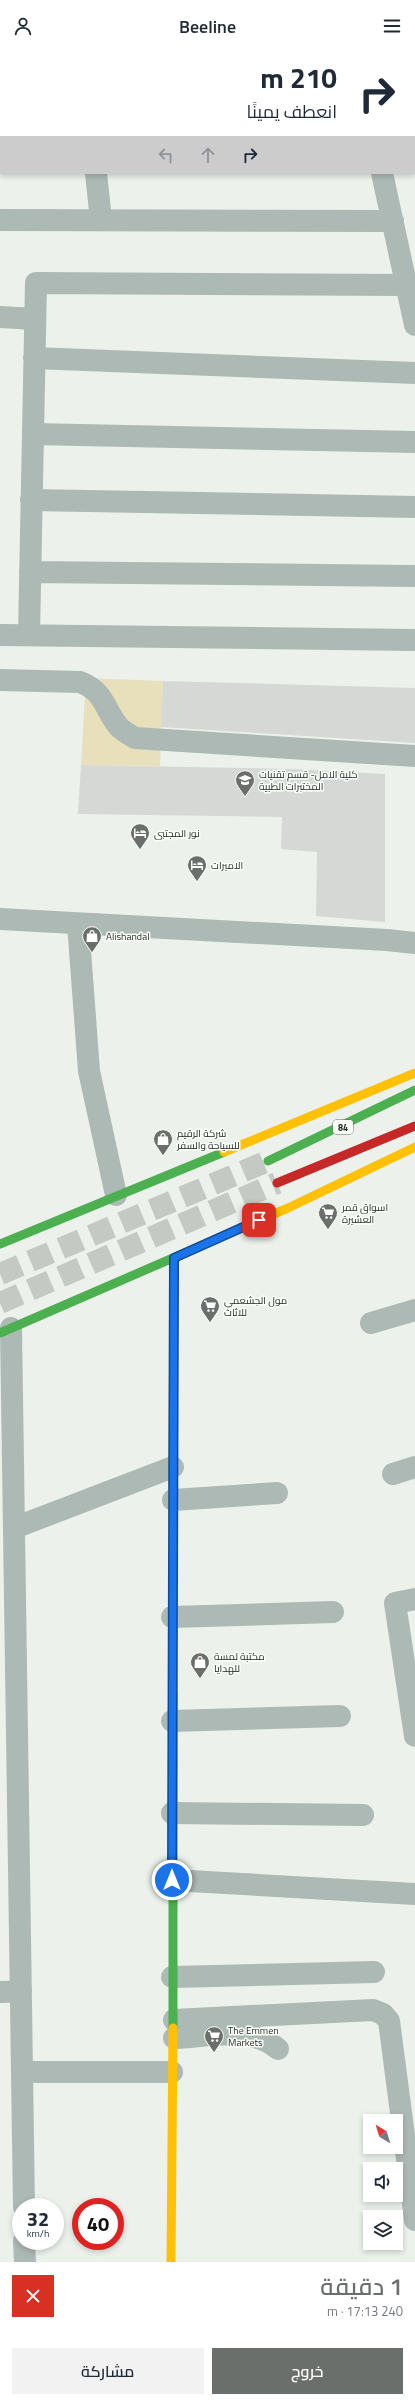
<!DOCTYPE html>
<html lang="ar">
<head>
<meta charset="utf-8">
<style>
  :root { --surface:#fff; --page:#f2f2f3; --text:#1f2937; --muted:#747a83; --accent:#6b6f6b }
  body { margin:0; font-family:"Titillium Web",Cairo,sans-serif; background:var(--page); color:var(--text); direction:rtl; height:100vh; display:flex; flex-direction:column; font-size:15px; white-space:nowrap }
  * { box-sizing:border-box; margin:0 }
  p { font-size:13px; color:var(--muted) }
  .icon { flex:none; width:22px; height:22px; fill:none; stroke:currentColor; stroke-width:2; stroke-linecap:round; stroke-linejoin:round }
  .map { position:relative; height:2210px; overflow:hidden; direction:ltr }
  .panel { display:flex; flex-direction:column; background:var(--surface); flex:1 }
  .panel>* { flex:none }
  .hud { position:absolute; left:0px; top:0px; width:415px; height:122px; box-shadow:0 2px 6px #0003; direction:rtl; background:#fff; color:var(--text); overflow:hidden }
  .needle { width:26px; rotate:322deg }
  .controls { position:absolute; left:363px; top:2062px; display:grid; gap:8px }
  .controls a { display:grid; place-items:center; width:40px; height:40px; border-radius:0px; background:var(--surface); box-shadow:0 2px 6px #0003; font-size:20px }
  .speed { position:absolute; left:12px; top:2146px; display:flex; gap:8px; font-size:20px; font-weight:700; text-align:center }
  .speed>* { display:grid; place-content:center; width:52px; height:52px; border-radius:50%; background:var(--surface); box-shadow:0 2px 6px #0003; line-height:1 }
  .speed small { font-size:10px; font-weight:400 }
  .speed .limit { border:6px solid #d22; background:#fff; color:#111 }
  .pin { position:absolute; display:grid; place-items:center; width:34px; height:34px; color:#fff; margin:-17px; border-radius:8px; box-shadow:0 2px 6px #0006 }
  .me { position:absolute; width:44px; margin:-22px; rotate:0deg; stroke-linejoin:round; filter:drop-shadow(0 0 3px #0008) }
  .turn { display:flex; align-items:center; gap:14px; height:84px; padding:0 12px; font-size:18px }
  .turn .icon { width:52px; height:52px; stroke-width:2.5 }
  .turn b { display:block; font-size:28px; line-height:34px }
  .lanes { display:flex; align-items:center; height:38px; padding:0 12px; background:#0003; justify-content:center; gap:20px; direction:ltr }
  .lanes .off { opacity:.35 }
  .round { display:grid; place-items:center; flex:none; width:42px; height:42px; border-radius:0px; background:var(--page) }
  .summary { display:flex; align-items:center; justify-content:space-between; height:68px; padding:0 12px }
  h1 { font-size:24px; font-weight:600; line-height:30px; color:var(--accent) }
  .action { display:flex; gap:8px; margin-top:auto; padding:8px 12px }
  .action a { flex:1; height:46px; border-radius:0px; background:var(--accent); color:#fff; font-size:16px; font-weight:600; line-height:46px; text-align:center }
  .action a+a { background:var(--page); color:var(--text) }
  header { display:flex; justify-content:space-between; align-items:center; height:52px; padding:0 12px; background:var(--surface); font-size:18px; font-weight:600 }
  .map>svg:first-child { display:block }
  .green { fill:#e8e0ba }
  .building { fill:#d5d8d4 }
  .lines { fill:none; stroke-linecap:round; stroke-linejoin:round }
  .highway-tunnel { stroke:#c4c9c4; stroke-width:22; stroke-dasharray:22 11; stroke-linecap:butt }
  .street { stroke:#adb9b4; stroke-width:22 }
  .fast { stroke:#4caf50; stroke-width:9 }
  .slow { stroke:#ffc107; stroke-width:9 }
  .jam { stroke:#c62828; stroke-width:9 }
  .route-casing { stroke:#114b97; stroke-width:10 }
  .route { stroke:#1a73e8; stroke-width:7 }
  .labels { text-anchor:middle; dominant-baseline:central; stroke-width:3; stroke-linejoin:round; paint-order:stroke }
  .shield { fill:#fafffa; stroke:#666966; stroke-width:1 }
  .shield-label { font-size:9px; font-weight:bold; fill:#262926 }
  .poi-label { font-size:10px; fill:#262926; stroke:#fafffa; text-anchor:start }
</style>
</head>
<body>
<header><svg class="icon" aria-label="menu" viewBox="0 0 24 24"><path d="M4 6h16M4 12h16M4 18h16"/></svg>Beeline<svg class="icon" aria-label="person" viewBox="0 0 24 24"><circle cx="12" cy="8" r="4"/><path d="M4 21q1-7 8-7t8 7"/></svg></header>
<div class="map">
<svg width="415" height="2210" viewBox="0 0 415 2210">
  <rect width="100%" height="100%" fill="#ecf1ec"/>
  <path class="green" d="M86 626 163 629 160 714 81 713Z"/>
  <path class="building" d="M163 629 415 636V691L161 675Z
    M81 713 293 717 385 722V870L316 864 317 800 281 797 282 765 78 762Z"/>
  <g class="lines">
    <path class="highway-tunnel" d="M0 1222 268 1109
      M0 1251 277 1131"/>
    <path class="street" d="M81 0V1
      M356 0V1
      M414 46H415
      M96 121 101 168
      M382 121 415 273
      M0 168 393 169
      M0 265 35 267
      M34 306 415 321
      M33 382 415 390
      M31 448 415 455
      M30 520 415 524
      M0 583 415 588
      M29 583 36 231 406 233
      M0 628 80 630C106 640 104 658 119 675 123 679 130 683 135 686L415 704
      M0 867 387 888 415 891
      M78 872 89 1019 116 1143
      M371 1271 415 1258
      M11 1276 24 2155
      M393 1422 415 1415
      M173 1448 277 1441
      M14 1476 173 1415
      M415 1547 395 1551 415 1684
      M172 1565 333 1560
      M172 1669 340 1664
      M172 1761 363 1763
      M172 1828 415 1842
      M172 1925 374 1920
      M0 1940 21 1939
      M174 1968 373 1958 383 1962 389 1969 415 2168
      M174 1986C207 1985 251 1973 278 1997
      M22 2020H172
      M24 2189 25 2210"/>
    <path class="fast" d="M268 1109 415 1038
      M0 1192 224 1100
      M0 1281 189 1199
      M173 1432 174 1206
      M173 1640V1976"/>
    <path class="slow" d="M224 1100 415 1021
      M189 1199 288 1156 415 1095
      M173 1640V1432
      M171 2210 173 1976"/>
    <path class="jam" d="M277 1131 415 1074"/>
  </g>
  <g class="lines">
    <defs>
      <path id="route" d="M172 1828 174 1206 259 1168"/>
    </defs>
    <use href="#route" class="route-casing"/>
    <use href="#route" class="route"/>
  </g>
  <defs>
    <symbol id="university-pin" viewBox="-11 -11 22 30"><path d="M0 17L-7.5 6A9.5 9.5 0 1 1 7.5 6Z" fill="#6b6f6b" stroke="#fafffa"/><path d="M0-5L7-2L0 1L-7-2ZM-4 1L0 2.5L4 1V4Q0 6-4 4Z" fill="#fff"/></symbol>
    <symbol id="hotel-pin" viewBox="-11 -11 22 30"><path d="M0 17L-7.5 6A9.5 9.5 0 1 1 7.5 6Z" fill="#6b6f6b" stroke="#fafffa"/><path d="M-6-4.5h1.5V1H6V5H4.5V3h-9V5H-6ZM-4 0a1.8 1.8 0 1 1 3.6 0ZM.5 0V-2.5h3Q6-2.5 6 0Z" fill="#fff"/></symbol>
    <symbol id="shop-pin" viewBox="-11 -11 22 30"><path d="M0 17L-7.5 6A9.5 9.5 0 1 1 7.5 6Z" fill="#6b6f6b" stroke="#fafffa"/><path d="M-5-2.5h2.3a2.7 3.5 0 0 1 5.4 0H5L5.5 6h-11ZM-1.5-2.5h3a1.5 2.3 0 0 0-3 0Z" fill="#fff"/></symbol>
    <symbol id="supermarket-pin" viewBox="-11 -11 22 30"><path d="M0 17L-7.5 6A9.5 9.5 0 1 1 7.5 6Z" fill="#6b6f6b" stroke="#fafffa"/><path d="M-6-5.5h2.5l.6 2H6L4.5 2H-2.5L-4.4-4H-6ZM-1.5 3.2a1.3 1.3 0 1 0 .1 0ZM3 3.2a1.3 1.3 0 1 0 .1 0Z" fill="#fff"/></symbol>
  </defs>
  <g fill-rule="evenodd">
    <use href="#university-pin" x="234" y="717" width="22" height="30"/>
    <use href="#hotel-pin" x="129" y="770" width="22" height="30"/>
    <use href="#hotel-pin" x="186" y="802" width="22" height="30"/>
    <use href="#shop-pin" x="81" y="873" width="22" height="30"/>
    <use href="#shop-pin" x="152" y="1076" width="22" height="30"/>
    <use href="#supermarket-pin" x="317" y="1150" width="22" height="30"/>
    <use href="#supermarket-pin" x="199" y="1243" width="22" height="30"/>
    <use href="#shop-pin" x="189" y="1599" width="22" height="30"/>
    <use href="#supermarket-pin" x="203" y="1973" width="22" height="30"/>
  </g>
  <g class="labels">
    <rect class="shield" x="333" y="1068" width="20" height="14" rx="3"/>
    <g class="shield-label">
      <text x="343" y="1075">84</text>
    </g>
    <g class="poi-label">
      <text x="259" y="722">كلية الامل- قسم تقنيات<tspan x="259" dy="12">المختبرات الطبية</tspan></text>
      <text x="154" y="781">نور المجتبى</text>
      <text x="211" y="813">الاميرات</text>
      <text x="106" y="884">Alishandal</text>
      <text x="177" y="1081">شركة الرقيم<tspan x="177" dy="12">للسياحة والسفر</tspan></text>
      <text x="342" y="1155">اسواق قمر<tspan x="342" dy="12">العشيرة</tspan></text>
      <text x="224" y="1248">مول الجشعمي<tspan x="224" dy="12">للاثاث</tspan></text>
      <text x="214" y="1604">مكتبة لمسة<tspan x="214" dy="12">للهدايا</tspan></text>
      <text x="228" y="1978">The Emmen<tspan x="228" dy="12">Markets</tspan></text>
    </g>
  </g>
</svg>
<div class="controls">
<a><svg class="needle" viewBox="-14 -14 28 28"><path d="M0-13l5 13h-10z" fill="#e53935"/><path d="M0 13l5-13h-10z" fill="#747a83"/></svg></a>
<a><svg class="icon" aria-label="sound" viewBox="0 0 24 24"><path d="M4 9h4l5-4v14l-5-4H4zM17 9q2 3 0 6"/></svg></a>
<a><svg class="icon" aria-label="layers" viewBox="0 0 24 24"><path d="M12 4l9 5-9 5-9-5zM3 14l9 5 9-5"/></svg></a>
</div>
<div class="speed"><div>32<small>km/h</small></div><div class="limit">40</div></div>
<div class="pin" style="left:259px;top:1168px;background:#d93025"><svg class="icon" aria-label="arrive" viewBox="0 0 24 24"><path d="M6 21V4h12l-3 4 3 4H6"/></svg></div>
<svg class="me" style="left:172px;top:1828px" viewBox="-20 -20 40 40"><circle r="17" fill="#1a73e8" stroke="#fff" stroke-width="3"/><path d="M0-11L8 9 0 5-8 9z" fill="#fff"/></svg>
<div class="hud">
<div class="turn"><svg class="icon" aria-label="right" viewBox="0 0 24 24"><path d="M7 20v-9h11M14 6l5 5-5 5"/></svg><div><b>210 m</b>انعطف يمينًا</div></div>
<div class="lanes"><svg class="icon off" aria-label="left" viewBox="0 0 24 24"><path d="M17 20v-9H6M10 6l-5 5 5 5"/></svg><svg class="icon off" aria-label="ahead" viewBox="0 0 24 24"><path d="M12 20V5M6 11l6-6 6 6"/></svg><svg class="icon" aria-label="right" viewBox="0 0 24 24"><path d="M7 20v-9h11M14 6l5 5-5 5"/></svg></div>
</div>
</div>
<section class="panel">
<div class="summary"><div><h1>1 دقيقة</h1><p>240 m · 17:13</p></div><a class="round" style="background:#d93025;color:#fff"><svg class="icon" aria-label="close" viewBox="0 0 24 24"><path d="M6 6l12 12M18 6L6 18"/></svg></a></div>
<div class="action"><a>خروج</a><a>مشاركة</a></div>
</section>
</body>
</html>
